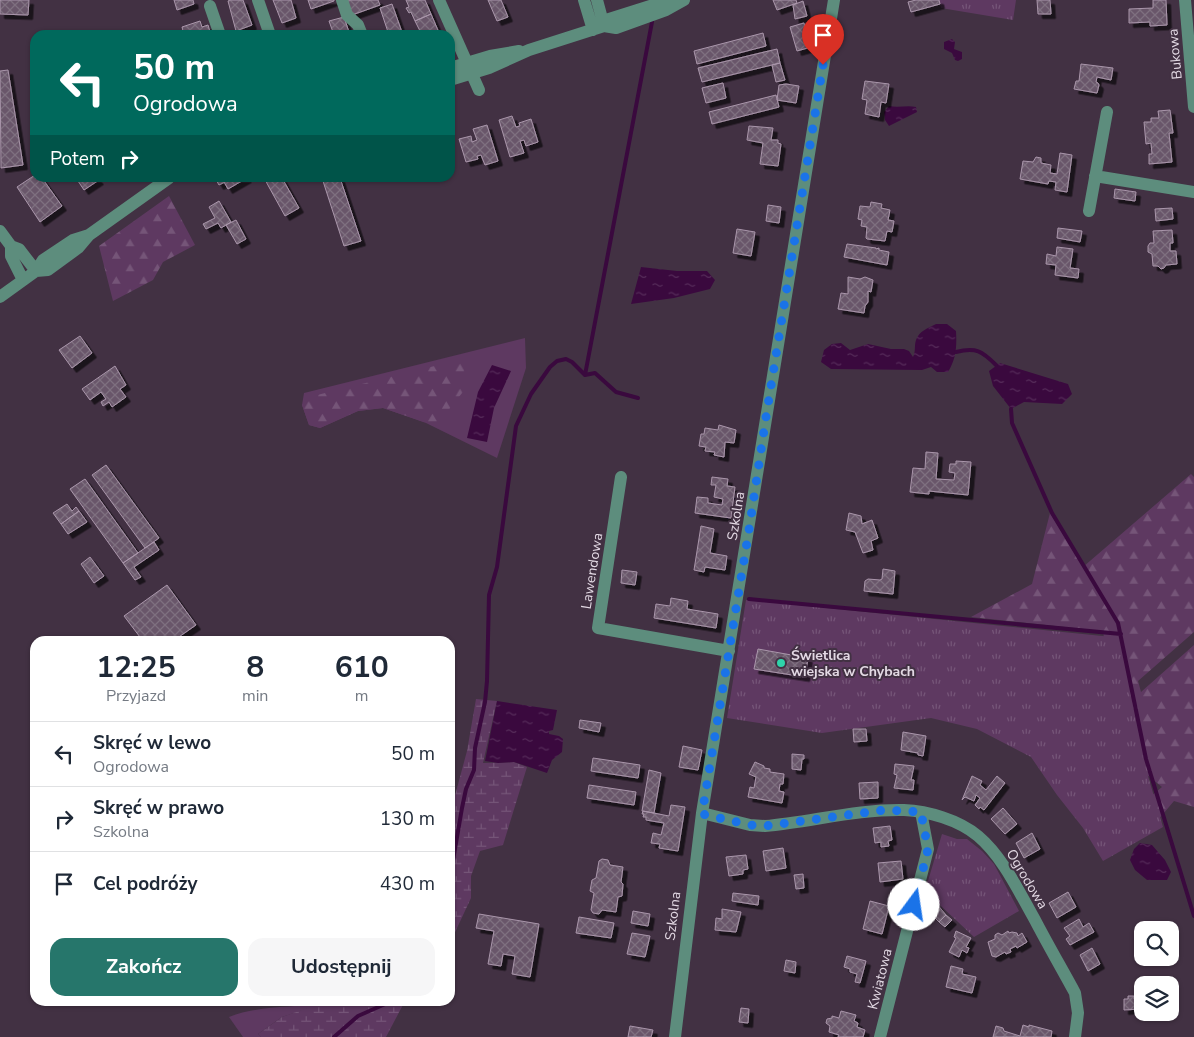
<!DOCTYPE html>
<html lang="pl">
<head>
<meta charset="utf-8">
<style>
  :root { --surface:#fff; --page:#f6f6f7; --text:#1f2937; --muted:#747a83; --line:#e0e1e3; --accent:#26766b }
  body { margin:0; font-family:"Nunito Sans",sans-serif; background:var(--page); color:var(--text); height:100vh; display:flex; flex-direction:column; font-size:19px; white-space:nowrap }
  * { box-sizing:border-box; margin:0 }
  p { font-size:16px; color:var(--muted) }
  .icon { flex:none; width:28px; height:28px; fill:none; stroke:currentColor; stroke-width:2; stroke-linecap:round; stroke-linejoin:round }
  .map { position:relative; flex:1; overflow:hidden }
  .details { position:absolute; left:30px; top:636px; width:425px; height:370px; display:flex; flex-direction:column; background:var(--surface); border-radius:15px; box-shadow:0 1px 4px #0004 }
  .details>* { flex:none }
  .banner { position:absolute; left:30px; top:30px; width:425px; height:152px; border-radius:15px; box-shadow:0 1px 4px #0004; background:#00695c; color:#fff; overflow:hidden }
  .controls { position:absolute; left:1134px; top:921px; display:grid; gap:10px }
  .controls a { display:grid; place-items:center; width:45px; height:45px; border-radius:10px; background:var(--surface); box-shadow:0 1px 4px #0004; font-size:25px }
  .pin { position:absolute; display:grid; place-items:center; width:42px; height:42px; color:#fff; margin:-51px -21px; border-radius:50% 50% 50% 0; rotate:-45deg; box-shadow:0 0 5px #0007 }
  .pin .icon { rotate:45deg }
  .me { position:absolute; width:55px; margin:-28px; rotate:14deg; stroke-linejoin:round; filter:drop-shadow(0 0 4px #0008) }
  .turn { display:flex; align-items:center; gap:18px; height:105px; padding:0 20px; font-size:22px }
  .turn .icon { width:65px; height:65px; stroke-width:2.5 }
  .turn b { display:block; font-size:35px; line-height:42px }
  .then { display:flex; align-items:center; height:48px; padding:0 20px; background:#0003; gap:10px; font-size:19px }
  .eta { display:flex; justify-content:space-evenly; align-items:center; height:85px; text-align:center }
  .eta b { font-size:30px; font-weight:700; line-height:35px }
  .button { display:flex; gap:10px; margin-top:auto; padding:10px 20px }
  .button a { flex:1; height:58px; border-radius:15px; background:var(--accent); color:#fff; font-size:20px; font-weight:700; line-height:58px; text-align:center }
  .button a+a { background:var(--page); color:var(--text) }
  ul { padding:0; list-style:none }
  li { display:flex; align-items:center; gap:15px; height:65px; padding:0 20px; border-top:1px solid var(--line) }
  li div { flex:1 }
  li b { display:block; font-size:19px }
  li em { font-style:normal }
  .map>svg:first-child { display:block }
  .green { fill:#5e3961 }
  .forest { fill:url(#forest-firs) }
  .wetland { fill:url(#wetland-marsh) }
  .park { fill:url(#park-tufts) }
  .water { fill:url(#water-ripples) }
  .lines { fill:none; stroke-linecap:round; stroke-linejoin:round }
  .stream { stroke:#3a093e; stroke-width:4 }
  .building { fill:url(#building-cross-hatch); stroke:#aa96ab; filter:url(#shadow) }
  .minor { stroke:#5d8d7d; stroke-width:12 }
  .route { stroke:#1a73e8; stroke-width:9; stroke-dasharray:0 16.2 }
  .poi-dot { fill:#2fd4aa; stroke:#423143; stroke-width:2 }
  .labels { text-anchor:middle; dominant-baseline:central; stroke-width:4; stroke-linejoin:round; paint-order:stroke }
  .street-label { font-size:14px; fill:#e3d9e4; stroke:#423143 }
  .poi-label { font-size:14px; font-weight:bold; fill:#e3d9e4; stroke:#423143; text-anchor:start }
</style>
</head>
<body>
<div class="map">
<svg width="1194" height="1037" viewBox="0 0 1194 1037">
  <defs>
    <pattern id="forest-firs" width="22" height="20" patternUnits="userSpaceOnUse" patternTransform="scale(1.25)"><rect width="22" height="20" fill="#5e3961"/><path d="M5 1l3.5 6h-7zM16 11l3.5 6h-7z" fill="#755578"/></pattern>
    <pattern id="wetland-marsh" width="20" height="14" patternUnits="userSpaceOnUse" patternTransform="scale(1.25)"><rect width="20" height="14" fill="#5e3961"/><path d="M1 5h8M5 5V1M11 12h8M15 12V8" fill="none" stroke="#755578"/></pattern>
    <pattern id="park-tufts" width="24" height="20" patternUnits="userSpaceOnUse" patternTransform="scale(1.25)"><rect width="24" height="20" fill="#5e3961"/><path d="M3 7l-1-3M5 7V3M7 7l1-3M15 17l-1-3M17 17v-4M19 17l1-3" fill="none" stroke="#755578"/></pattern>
    <pattern id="water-ripples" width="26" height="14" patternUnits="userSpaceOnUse" patternTransform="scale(1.25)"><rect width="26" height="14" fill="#3a093e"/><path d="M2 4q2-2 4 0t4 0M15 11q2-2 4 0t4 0" fill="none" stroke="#562c5a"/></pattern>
    <pattern id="building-cross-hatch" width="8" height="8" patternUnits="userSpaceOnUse" patternTransform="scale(1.25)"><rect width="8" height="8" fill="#69576a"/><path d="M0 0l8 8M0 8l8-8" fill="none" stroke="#7e6f7f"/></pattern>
    <filter id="shadow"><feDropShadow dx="4.5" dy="4.5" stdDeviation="0" flood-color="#0009"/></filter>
  </defs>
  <rect width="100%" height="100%" fill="#423143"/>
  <path class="green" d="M525 338 526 368 497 458 426 423 383 408 358 411 320 428 309 425 302 405 304 393Z
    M324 1003 282 1017 258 1034 261 1037H243L229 1017C260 1005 291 1008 324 1003Z"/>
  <path class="forest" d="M169 196 195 245 163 262 153 280 113 301 99 246Z
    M463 359 466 388 439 422H424L383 408 358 411 320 428 309 425 302 405 309 397Z
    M1191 474 1194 477V632L1138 681 1141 692 1194 645V807L1174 801 1152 827 1150 797 1162 787 1105 741 1107 658 1103 631 971 617 1032 584 1050 513 1083 567Z"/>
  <path class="wetland" d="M476 699 497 701 483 763 514 762 527 767 503 845 480 851 471 876V898L450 943V814L467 751Z
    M327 1001H405L386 1037H261L258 1034 282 1017Z"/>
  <path class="park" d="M939 0H1016L1013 20 941 8Z
    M746 600 1112 637 1118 635 1120 636 1143 759 1163 827 1103 861 1083 828 1057 795 1031 757 977 729 931 718 822 733 727 718Z
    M942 834 957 839H967L982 851 994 864 1019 911 974 937 925 891Z"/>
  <path class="water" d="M952 39 955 42 954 49 962 52V59L958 61 955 60 952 53 944 49V42Z
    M889 106C899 108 907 105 916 107L917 112 889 126 885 120 884 112Z
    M641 267 677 271H707L715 280 710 289 674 298 631 304Z
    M936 324H947L956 331C957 347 956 359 948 372H937L931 367 922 370 831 369 821 362 824 350 832 344 841 343 850 350 868 344 891 349H904L909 351 913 357C916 351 914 346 916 340 919 331 928 328 936 324Z
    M1000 363 1068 384 1072 394 1062 404 1024 402 1011 409 993 386 989 371Z
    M492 365 511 371 494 408 487 442 467 438 478 392Z
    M497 701 557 710 553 730 549 731V734L559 736 563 739 562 752 552 760 547 773 514 762 498 763 485 761Z
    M1140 843 1152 845 1165 860 1171 872 1167 880H1147L1135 870 1130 860 1134 849Z"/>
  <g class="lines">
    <path class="stream" d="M956 352C976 347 982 351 996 365
      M585 375 652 22
      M1011 409 1012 423 1052 513 1118 623 1146 759 1194 916
      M749 599 1121 634
      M450 878 462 808 466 789 474 770 475 748 485 702 487 681 489 595 497 567 516 426 531 394 550 367 557 361 566 359 572 362 585 375 595 373 616 392 638 398
      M334 1037 358 1016 392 1001"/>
  </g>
  <path class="building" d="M0 0H29L28 15 0 14Z
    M174 0H193L194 4 177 10Z
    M230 0H243L252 25 236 31 228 1Z
    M273 0H291L296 18 282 23Z
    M308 0H334V1L311 9Z
    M347 0H378L380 5 352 15Z
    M406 0H425L431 14 415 21 411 12 409 13 406 8 409 7Z
    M488 0H501L508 17 497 21Z
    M773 0H796L797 3 777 10Z
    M916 0H939L940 4 911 12 908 2Z
    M1037 0H1050L1051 14H1038Z
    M1153 0H1166L1167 25 1150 26V22L1129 23V9L1153 8Z
    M803 1 807 16 795 19 793 5Z
    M392 4 403 35H389L380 8Z
    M431 14 440 35H418L417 32 420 31 415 21Z
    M344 17 350 35H334L329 21Z
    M200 21 202 27 208 25 211 35H184L182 27Z
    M804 23 811 47 797 51 790 27Z
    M763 33 766 46 697 64 694 51Z
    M777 49 780 63 702 82 698 68Z
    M780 63 785 80 776 82 772 65Z
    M1081 64 1113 68 1111 80 1097 77 1096 82 1098 83 1099 85 1097 93 1074 89 1076 81H1079Z
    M8 70 23 165 1 168 0 71Z
    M865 81 889 84 886 103 881 102 879 117 865 114 867 100 862 99Z
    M723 83 726 98 706 103 702 88Z
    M786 84 799 86 796 103 777 100 779 85Z
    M776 95 779 107 712 124 709 112Z
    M1170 110 1173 133H1169L1172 162 1149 164V154H1152L1151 143 1146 144 1144 122H1151V118H1159L1158 111Z
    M512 116 516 127 520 126 519 123 531 119 538 142 526 146 524 140 520 141 524 153 510 157 499 120Z
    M487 125 498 161 485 165 481 155 477 156 478 159 466 162 459 139 471 136 472 142 477 140 473 129Z
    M749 126 773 128 771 140H778V143L781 144 778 166 760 164 763 143 747 140Z
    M1060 153 1072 155 1067 192 1055 190 1056 182 1049 181 1048 184 1020 179 1023 161 1033 162 1036 157 1041 158V163L1051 165 1050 173 1057 174Z
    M35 175V178H42L62 206 40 222 17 187Z
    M76 178H97L99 180 84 190Z
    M215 178H233L219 185Z
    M233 178 234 179 237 178H247L228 189 224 182Z
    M264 178H282L299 208 285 216Z
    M322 178H340L361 241 344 246Z
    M1115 189 1136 192 1135 201 1114 198Z
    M219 201 231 222 221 228 218 223 206 229 203 224 215 218 209 207Z
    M871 202 882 204 881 208 890 210 888 220 894 221 892 232 887 231 885 241 867 239 866 238 867 227 861 226 862 220 858 219 860 206 870 207Z
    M768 205 781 207 779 223 766 221Z
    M1172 208 1173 219 1156 221 1155 209Z
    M236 220 246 239 237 244 226 225Z
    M1058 228 1082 231 1080 242 1057 238Z
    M737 229 755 232 751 256 733 253Z
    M1172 230 1173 243H1170V251H1176L1177 264 1166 265 1164 268 1161 269 1158 266H1153L1152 254 1148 252V246L1150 243H1154L1153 231Z
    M847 244 876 248V249L879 248V250L889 252 887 265 844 257Z
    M1057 247 1073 249 1070 268 1079 269 1078 278 1055 275 1056 265 1046 264 1047 254 1056 256Z
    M848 277 860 279 865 277 873 280 871 292 868 291V302L865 306 864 313 838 309 841 293 848 294Z
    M80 336 92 353 72 368 59 350Z
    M115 366 126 385 120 389 126 397 112 407 109 402 103 406 101 402 106 399 101 392 90 400 82 389Z
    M719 425 736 430 734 443 725 442 724 457 714 455 715 452 705 451 706 447 699 446 701 434H704L705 428 718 430Z
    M926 452 938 453 936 479 954 480 955 473 949 472 950 464H956V461L971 462 968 495 929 491V494L910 492 913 468 925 469Z
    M106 465 159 538 145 548 92 475Z
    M712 477 728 479 727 486 735 487 731 518 695 513 697 497 708 498V503L722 505 723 499 714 497 716 485H711Z
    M85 479 138 553 123 563 70 489Z
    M67 504 72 511 76 507 79 511 61 524 53 513Z
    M79 511 87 522 68 534 61 524Z
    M849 513 861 516 862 524 872 520 878 538 871 541 873 550 863 553 855 532 846 530Z
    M701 526 714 529 710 553 727 556 725 570 705 567 704 572 694 570Z
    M154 542 159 550 134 567 141 577 135 580 123 563Z
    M90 557 104 576 94 583 81 564Z
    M883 569 895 571 893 594 864 591 865 581 868 579 880 580 882 579Z
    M622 570 637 572 635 585 621 583Z
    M167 585 196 625 173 641H143L124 616Z
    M671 598 688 601 687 609 718 614 716 628 654 618 656 604 670 606Z
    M758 649 808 658 805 677 754 669Z
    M580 720 601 723 599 732 579 728Z
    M853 729H866L867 741 854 742Z
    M903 732 926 736 923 756 918 755V753L901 750Z
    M683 746 702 750 698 770 679 767Z
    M792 754 804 755V759H802L801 770 792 769Z
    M593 758 640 765 638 778 591 771Z
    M755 762 764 766V768L770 769V772L784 774 783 784H780L779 791 784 792 782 803 748 797 750 787 754 788 756 777 749 774Z
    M895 764 914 766 911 780H914L913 790 894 788 897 775 894 774Z
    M649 770 661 773 654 813 642 811Z
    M972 776 982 781 980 785 986 790 997 776 1005 783 984 810 980 807 979 809 975 805 980 798 976 795 974 801 965 797 962 800Z
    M878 782V798L860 799 859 783Z
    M589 785 636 792 634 805 587 798Z
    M671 805 685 807 678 851 659 848 660 844 651 843 653 833 661 835 664 823 646 820V817H643L644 814H642L643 811 669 816Z
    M1003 808 1017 824 1005 834 991 819Z
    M890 826 892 840 888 841 889 846 881 847V842L875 843 873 828Z
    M1032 833 1040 849 1024 858 1016 843Z
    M783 848 786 868 766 871 763 851Z
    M746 855 748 869 743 870V874L729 876 726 857Z
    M602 859 608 860 610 865 623 867 621 882 623 884 622 896 618 897 616 912 602 910 599 914 593 913 591 910 594 893 590 891 592 880 596 878 599 861Z
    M901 861 903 879 880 882 878 863Z
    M803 874 804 888 796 889 794 875Z
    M1068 892 1076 907 1057 918 1049 903Z
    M733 893 759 896 758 905 732 901Z
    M870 901 889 906 882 934 863 929Z
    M936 903 946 915 939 922 931 914 930 915 927 913Z
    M722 909 741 912 736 932 715 930 716 918 722 919Z
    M633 911 650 914 648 926 631 923Z
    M479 914 539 924 530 977 512 974 515 956 503 954 501 966 488 964 494 931 476 928Z
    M946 915 952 920 945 927 939 922Z
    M579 917 614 923 611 938 576 933Z
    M1079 919 1083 927 1089 923 1094 932 1070 945 1066 939 1070 936 1064 928Z
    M956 931 971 938 966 947 969 948 967 953 962 950 959 957 949 952 956 938 954 937Z
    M1008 931 1009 933 1012 932 1017 933 1018 936 1022 933 1027 942 1017 948 1016 946 1010 949 1011 952 1006 954 1005 952 996 957 992 956 988 942 995 939V935L998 933 1002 935Z
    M632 933 650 936 645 957 627 954Z
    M1092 948 1100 964 1088 971 1080 955Z
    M847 956 866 961 860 983 855 982 857 974 850 972V969L844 967Z
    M786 960 796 962 795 973 784 971Z
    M951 966 963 969 962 974 976 977 972 993 946 987Z
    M1128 996H1134V999H1140V1009L1124 1010V999H1128Z
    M741 1008 749 1009 748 1023 739 1022Z
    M841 1011 856 1015 854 1021 858 1023 857 1027 865 1030 863 1037H838L839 1035 829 1032 830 1026 826 1023 827 1019 832 1018V1016L839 1018Z
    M1023 1025 1029 1027V1025L1052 1031 1051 1037H993L996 1026 1003 1028 1004 1031 1020 1036Z
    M630 1026 653 1030 651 1037H628Z"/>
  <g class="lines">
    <path class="minor" d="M258 0 270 35
      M342 0 347 15 358 25 362 35
      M439 0 479 90
      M584 0 593 30
      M597 0 604 26
      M1185 0 1194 107
      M210 6 220 35
      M604 26 609 19 669 0
      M450 68 490 56 519 51
      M450 80 489 68 529 50 604 26 616 28 666 10 684 0
      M1095 176 1194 192
      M1089 211 1107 112
      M0 231 11 246 19 249 36 271
      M11 246V256L23 280
      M36 271 48 270 78 248 89 235 169 178
      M0 297 36 271 43 260 73 240 89 235
      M621 477 598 628 729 651
      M702 813 750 825 765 826C811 822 857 809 904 810 928 811 959 820 978 836 1003 857 1019 892 1035 920 1048 945 1062 969 1075 993L1078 1013 1075 1037
      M675 1037 702 813 834 0
      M880 1037 928 849 921 812"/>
  </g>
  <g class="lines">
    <path class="route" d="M823 65 766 417 749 530 702 814 750 825 765 826 885 810 921 812 928 849 914 905"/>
  </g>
  <circle class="poi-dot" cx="781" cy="663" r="5"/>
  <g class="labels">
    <g class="street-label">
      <text transform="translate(1175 54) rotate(-95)">Bukowa</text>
      <text transform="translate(736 516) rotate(-81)">Szkolna</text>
      <text transform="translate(592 571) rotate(-81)">Lawendowa</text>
      <text transform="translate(1027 879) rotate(59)">Ogrodowa</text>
      <text transform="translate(673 916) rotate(-83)">Szkolna</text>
      <text transform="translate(880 979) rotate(-76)">Kwiatowa</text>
    </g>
    <g class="poi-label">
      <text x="791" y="655">Świetlica<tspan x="791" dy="16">wiejska w Chybach</tspan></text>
    </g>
  </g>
</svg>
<div class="controls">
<a><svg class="icon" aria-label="search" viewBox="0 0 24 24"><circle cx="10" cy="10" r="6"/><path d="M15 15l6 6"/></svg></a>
<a><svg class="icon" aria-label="layers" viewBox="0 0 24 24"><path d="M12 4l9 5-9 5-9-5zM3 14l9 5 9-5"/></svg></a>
</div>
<div class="pin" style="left:823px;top:65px;background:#d93025"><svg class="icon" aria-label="arrive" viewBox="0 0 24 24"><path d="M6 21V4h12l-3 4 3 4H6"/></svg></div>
<svg class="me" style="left:914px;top:905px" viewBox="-20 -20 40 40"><circle r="19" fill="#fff"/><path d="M0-13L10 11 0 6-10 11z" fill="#1a73e8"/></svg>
<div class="banner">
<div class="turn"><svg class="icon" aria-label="left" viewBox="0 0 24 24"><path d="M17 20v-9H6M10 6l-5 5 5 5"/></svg><div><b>50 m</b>Ogrodowa</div></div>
<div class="then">Potem<svg class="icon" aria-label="right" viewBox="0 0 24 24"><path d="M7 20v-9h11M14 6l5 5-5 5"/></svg></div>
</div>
<section class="details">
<div class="eta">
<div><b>12:25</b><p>Przyjazd</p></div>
<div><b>8</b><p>min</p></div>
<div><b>610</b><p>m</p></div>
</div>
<ul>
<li><svg class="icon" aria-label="left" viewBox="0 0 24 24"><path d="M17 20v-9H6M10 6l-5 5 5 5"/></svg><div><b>Skręć w lewo</b><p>Ogrodowa</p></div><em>50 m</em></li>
<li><svg class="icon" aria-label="right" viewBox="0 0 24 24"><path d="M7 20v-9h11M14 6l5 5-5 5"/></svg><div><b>Skręć w prawo</b><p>Szkolna</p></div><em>130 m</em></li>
<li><svg class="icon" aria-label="arrive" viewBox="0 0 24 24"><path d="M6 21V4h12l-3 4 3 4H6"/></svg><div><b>Cel podróży</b></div><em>430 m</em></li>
</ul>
<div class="button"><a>Zakończ</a><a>Udostępnij</a></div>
</section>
</div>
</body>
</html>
